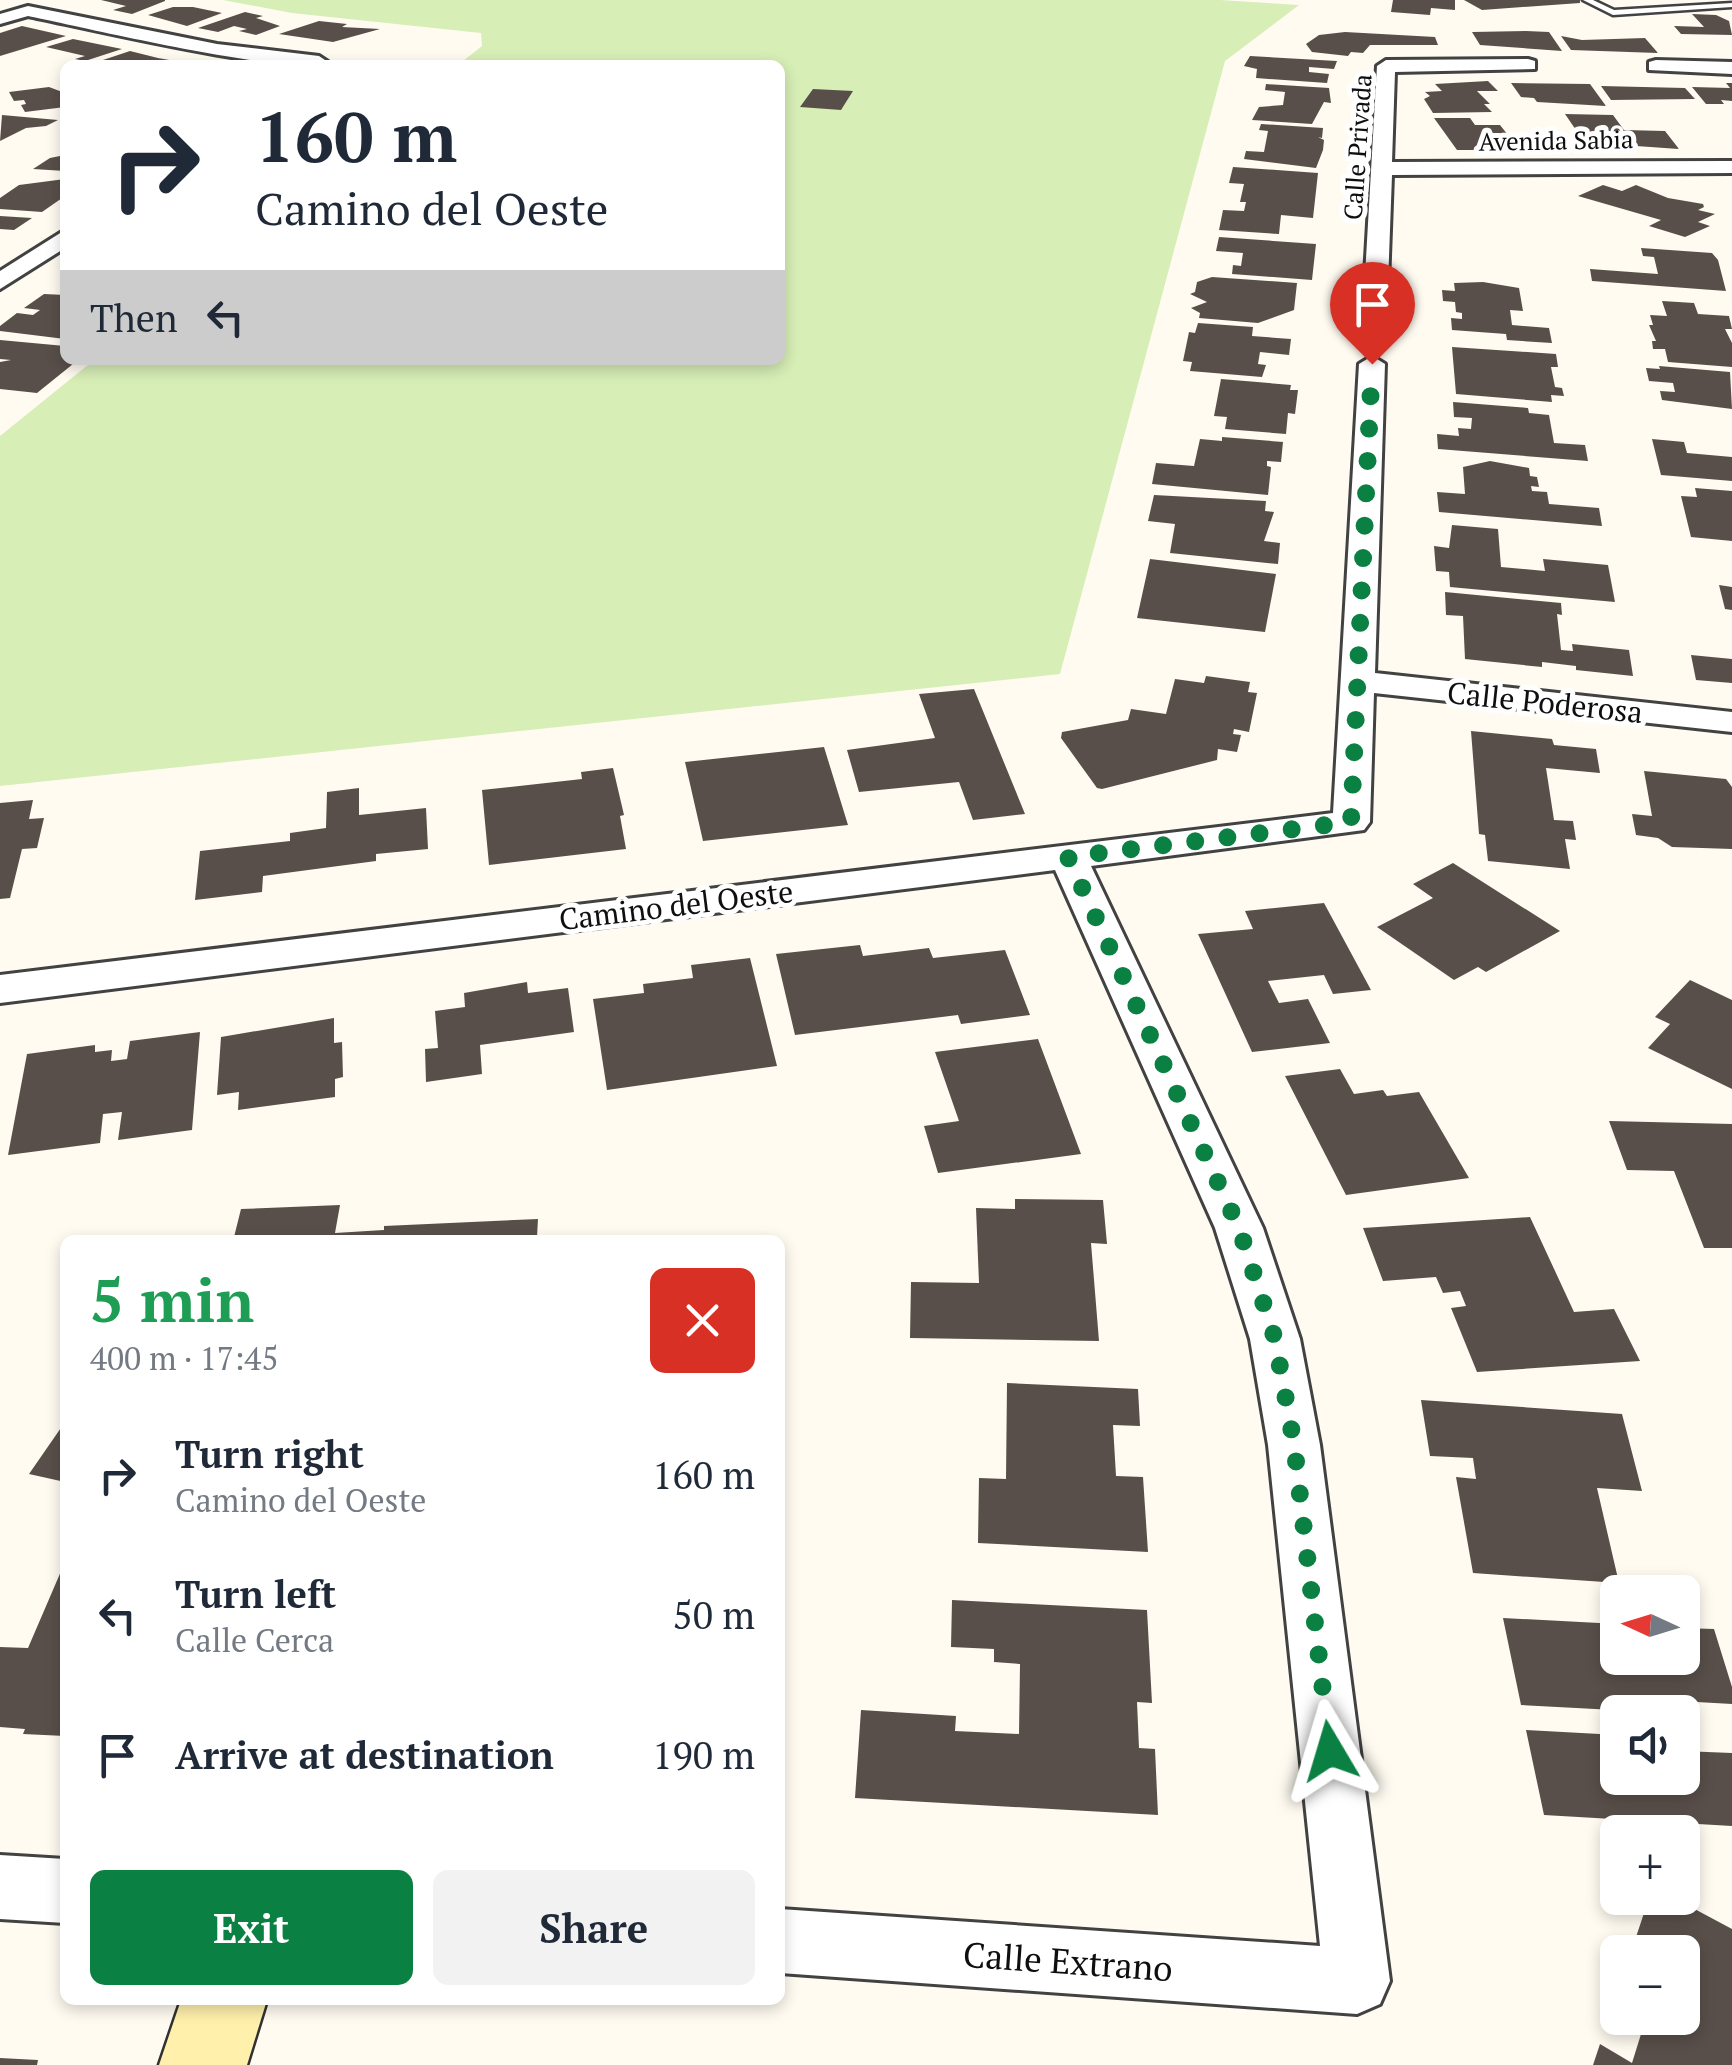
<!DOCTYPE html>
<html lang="en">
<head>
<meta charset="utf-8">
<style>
  :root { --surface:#fff; --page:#f2f2f3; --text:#1f2937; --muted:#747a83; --accent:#0b8043 }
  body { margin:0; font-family:"PT Serif",serif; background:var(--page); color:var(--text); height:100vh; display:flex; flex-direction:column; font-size:38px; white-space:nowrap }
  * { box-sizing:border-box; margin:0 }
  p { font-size:32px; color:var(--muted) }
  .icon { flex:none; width:55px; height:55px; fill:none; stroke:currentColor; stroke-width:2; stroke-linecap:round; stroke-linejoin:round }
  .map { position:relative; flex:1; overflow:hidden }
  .drawer { position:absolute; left:60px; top:1235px; width:725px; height:770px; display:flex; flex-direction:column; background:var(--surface); border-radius:15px; box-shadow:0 5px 15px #0003 }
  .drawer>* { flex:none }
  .hud { position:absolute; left:60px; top:60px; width:725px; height:305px; border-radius:15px; box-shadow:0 5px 15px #0003; background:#fff; color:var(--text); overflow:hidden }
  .needle { width:65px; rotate:274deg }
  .buttons { position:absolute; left:1600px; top:1575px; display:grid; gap:20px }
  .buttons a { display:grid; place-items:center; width:100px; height:100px; border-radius:15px; background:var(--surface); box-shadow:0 5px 15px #0003; font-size:50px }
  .pin { position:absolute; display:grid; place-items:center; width:85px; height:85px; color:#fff; margin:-102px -42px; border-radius:50% 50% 50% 0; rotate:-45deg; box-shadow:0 0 10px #0007 }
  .pin .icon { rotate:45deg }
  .me { position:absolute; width:110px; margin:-55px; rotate:353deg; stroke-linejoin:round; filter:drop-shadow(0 0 8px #0008) }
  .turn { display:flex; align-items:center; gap:35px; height:210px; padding:0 30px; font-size:45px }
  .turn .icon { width:130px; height:130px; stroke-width:2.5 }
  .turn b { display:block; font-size:70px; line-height:85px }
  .then { display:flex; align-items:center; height:95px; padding:0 30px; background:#0003; gap:20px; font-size:38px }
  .round { display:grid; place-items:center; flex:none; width:105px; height:105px; border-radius:15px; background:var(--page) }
  .head { display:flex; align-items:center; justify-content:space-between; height:170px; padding:0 30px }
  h1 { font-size:60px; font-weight:700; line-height:75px; color:#1e9e55 }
  .button { display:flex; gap:20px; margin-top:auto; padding:20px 30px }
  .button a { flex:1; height:115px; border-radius:15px; background:var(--accent); color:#fff; font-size:40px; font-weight:700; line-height:115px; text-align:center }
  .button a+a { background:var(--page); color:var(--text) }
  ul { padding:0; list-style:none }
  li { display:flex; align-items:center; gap:30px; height:140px; padding:0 30px }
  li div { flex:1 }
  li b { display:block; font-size:38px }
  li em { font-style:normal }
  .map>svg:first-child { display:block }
  .green { fill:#d7eeb6 }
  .building { fill:#594f4a }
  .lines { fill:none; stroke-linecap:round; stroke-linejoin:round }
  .lane-casing { stroke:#424242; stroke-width:5 }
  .street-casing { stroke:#424242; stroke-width:6 }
  .secondary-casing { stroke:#313131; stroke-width:5 }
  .lane { fill:#fff; fill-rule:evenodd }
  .street { fill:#fff; fill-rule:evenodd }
  .secondary { fill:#fff0ac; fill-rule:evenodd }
  .route { stroke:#0b8043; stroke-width:18; stroke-dasharray:0 32.4 }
  .labels { text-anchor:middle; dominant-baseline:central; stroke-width:10; stroke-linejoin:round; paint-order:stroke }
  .far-street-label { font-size:25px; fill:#0f0f0f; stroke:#fff }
  .street-label { font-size:30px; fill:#0f0f0f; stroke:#fff }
  .near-street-label { font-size:35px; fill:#0f0f0f; stroke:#fff }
</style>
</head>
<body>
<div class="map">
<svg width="1732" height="2065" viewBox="0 0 1732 2065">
  <rect width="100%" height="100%" fill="#fffbf1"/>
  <path class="green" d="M223 0H1220L1299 5 1225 61 1060 674 0 786V436L94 360H780V65H458L482 46 481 33 292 13Z"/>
  <path class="building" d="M101 0H165V1L132 14 113 10 126 6Z
    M1393 0H1455V10L1431 8 1430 15 1391 12Z
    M1464 0H1580V3L1482 10Z
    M173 7H193L222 13 187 26 148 15Z
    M245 12 263 16 256 18 280 26 256 35 239 31 247 29 234 26 218 32 198 28Z
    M1692 14 1716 15 1729 21 1732 35 1681 34 1674 26 1704 27Z
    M319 21 347 24 342 27 380 29 333 42 279 34Z
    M22 26 66 36 0 56V33Z
    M1526 31 1549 32 1562 51 1480 45 1472 32Z
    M1345 32 1435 37 1438 45H1370L1363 53 1351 52 1348 56 1312 52 1306 44 1319 35Z
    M1561 36 1582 40 1645 38 1658 53 1571 50Z
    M73 39 122 49 85 61 75 59 85 56 46 47Z
    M130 51 158 58 186 63 127 65 103 60Z
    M1250 56 1337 61 1334 69 1309 67V72L1329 74 1327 83 1256 78 1257 69 1244 66Z
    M1488 81 1498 91H1477L1490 104H1484L1492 112 1433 113 1424 99 1430 96 1425 92 1442 91 1435 84Z
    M1511 83 1590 84 1606 106 1537 102 1534 98 1521 97Z
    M1726 83H1732V101L1721 100 1724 104H1706L1692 87 1730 88Z
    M1266 84 1329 88 1331 103 1324 102 1312 124 1252 120 1259 107 1283 105 1285 92 1265 90Z
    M1601 86 1685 88 1695 99 1611 100Z
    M49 87 65 93V107L25 112 21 105 26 104 24 100 14 101 9 92Z
    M813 89 853 91 841 110 800 107Z
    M1565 114 1613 115 1624 130 1665 131 1679 149 1593 143 1586 141 1585 133H1578Z
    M2 115 58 120 46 126 26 128 0 141Z
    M1434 118H1470L1475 125H1500L1512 140 1562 138 1572 150H1457Z
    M1261 124 1323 128 1322 138 1318 137 1324 140 1323 150 1316 168 1244 159 1246 151 1264 152 1268 131 1259 130Z
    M65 155V171L33 169 50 158Z
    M1233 167 1318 173 1313 218 1281 215 1279 234 1219 230 1223 210 1244 211 1246 202H1240L1244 184 1229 183Z
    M65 179V196L42 212 0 209V198L19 185Z
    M1603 185 1622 191 1636 185 1668 198 1703 204 1704 207 1698 210 1715 214 1698 222 1710 226 1685 237 1649 226 1661 220 1578 196Z
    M0 216 32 218 14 230 0 229Z
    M1219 237 1316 244 1312 280 1232 274 1233 265 1241 266 1243 253 1216 251Z
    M1641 248 1712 253 1718 260 1726 291 1592 281 1590 269 1658 274 1654 257 1643 256Z
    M1212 277 1297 283 1294 310 1258 323 1199 318 1200 313 1191 308 1207 302 1190 294 1195 292 1197 282Z
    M1483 282 1519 288 1523 311 1510 310 1512 325 1549 328 1552 343 1507 340 1506 334 1452 330 1451 318 1462 319V313L1456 312 1455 302 1443 301 1442 290 1455 291 1454 283Z
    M44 294 65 295V339L0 331V326L17 313 33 315 40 310 24 308Z
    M1662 301 1694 303 1698 314 1729 316 1732 329H1725L1732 343V367L1668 362 1665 349H1653L1652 341H1656L1649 325H1653L1650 315 1667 316Z
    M1198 323 1253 327 1252 336 1291 339 1289 355 1260 352 1258 364 1266 365 1262 377 1190 371 1192 362 1183 361 1189 332 1195 333Z
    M0 340 65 346V360H78L37 393 0 389V362L11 360 0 359Z
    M1452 347 1556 354 1558 367H1551L1555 387 1562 388 1564 396 1551 395 1552 402 1456 394Z
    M1659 366 1730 372 1732 409 1662 400 1660 391 1675 392 1673 383 1649 381 1646 368 1660 369Z
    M1221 379 1291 385 1290 390H1298L1295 414 1288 413 1286 434 1225 429 1227 417 1214 416Z
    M1453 402 1528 408 1529 413 1549 415 1554 443 1585 445 1588 461 1438 449 1437 434 1459 436 1458 428 1471 429 1472 418 1454 417Z
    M1222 437 1283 442 1281 462 1267 461V466L1271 467 1268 495 1152 484 1156 463 1194 466 1200 439 1222 441Z
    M1652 439 1684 442 1687 453 1732 457V481L1661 475Z
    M1490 461 1529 468 1530 476 1537 477 1539 487 1531 486 1532 491 1547 492 1549 504 1599 508 1602 526 1439 512 1437 492 1465 494 1463 467Z
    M1695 488 1732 491V541L1691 537 1681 496 1697 497Z
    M1154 495 1266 501 1265 511 1274 512 1264 541 1280 543 1278 564 1170 553 1175 524 1148 521Z
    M1452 525 1498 529 1501 567 1545 571 1543 559 1608 565 1615 602 1450 587 1449 572 1436 571 1434 546 1449 548Z
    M1150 559 1276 574 1265 632 1137 618Z
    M1719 585 1732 587V610L1725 609Z
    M1445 592 1561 603 1562 615 1557 614 1561 650 1573 651 1572 644 1629 650 1633 676 1576 670V666L1542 662V667L1465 659 1463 616 1446 615Z
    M1691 655 1732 659V683L1696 680Z
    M1206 676 1250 682 1248 692 1257 693 1249 732 1234 729 1233 734 1241 735 1237 752 1218 749 1217 760 1102 789 1097 788 1061 738 1062 732 1128 720 1131 709 1166 714 1175 679 1204 683Z
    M974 689 1025 814 973 820 959 782 859 792 847 750 935 738 919 694Z
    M1471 731 1552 739 1554 745 1596 749 1600 773 1546 768 1554 820 1573 821 1576 840 1565 839 1570 869 1488 861 1485 835 1479 834Z
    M824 747 848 825 703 841 685 762Z
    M613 768 624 815 620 816 626 849 489 865 482 790 582 779 581 772Z
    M1644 771 1726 779 1732 787V849L1672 847 1658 838 1636 835 1632 814 1652 816Z
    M359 788V815L426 808 428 849 376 854V861L263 876 262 892 195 900 200 851 290 841V833L326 828 327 792Z
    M33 800 29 819 44 818 37 848 22 849 10 898 0 899V803Z
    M1453 863 1560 931 1486 972 1478 967 1454 980 1377 927 1433 898 1413 884Z
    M1324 903 1371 990 1333 994 1324 975 1268 981 1279 1003 1308 999 1330 1043 1252 1052 1198 934 1253 929 1245 911Z
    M860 945 863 956 929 948 933 958 1005 950 1030 1015 961 1024 958 1015 795 1035 776 954Z
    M750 958 777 1066 607 1090 593 999 644 993 643 984 693 978 691 965Z
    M1690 980 1732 1000V1089L1648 1048 1670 1024 1655 1017Z
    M527 982 528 993 568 988 574 1032 480 1045 482 1074 426 1082 425 1049 438 1048 435 1011 465 1007 464 993Z
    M334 1018V1043L342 1042 343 1077 335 1079V1097L238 1110 239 1092 217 1095 221 1037Z
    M200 1032 192 1130 118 1140 122 1112 103 1114 100 1143 8 1155 27 1054 95 1045V1052L112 1050 111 1061 127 1059 130 1041Z
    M1038 1039 1081 1154 938 1173 924 1126 959 1121 935 1052Z
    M1340 1069 1354 1094 1383 1090 1387 1096 1419 1092 1469 1178 1346 1195 1285 1076Z
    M1609 1121 1732 1124V1248H1704L1674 1171 1627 1170Z
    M1015 1199 1103 1200 1107 1244 1091 1243 1099 1341 910 1338 911 1282 979 1283 976 1208 1015 1209Z
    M340 1205 335 1233 384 1230V1226L538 1219 537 1237 530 1240 234 1237 241 1209Z
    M1530 1217 1574 1312 1614 1309 1640 1361 1477 1372 1451 1308 1466 1306 1460 1291 1443 1293 1436 1277 1383 1281 1363 1228Z
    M1007 1383 1138 1389 1140 1426 1113 1425 1116 1476 1143 1477 1148 1552 978 1543 979 1478 1006 1479Z
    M1421 1400 1622 1414 1642 1491 1597 1488 1619 1583 1473 1573 1456 1477 1476 1479 1473 1458 1430 1456Z
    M65 1422V1482L29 1474Z
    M65 1562V1736L23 1734 25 1729 0 1727V1647L28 1648Z
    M952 1600 1147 1610 1152 1703 1137 1702 1139 1748 1155 1749 1158 1815 855 1798 861 1710 956 1716 955 1731 1019 1734 1020 1664 994 1662V1649L951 1647Z
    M1503 1618 1618 1624V1658H1682V1628L1714 1629 1732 1687V1704L1661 1700 1665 1712H1618L1616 1720 1614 1710 1521 1705Z
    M1526 1730 1618 1735V1778H1682V1751L1732 1753V1826L1544 1815Z
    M1649 1898H1674L1732 1929V2065H1593L1600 2044 1632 2063 1646 2018H1682V1952H1631Z
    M0 2058 38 2060 37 2065H0Z"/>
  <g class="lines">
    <defs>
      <path id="lane" d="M1583 0H1593L1614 10 1732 3V7L1613 15Z"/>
      <path id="street" d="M28 6 217 44 319 56 328 62C295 78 78 26 28 16L0 24V14Z
        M1528 59 1535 61V69L1395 72 1392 162 1732 161V173L1392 175 1387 311 1384 316H1366L1363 311 1377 66 1386 60Z
        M1656 60 1732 62V74L1649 70V62Z
        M65 230V248L0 289V271Z
        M1372 356 1385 364 1375 673 1732 712V732L1374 693 1370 822 1364 830 1091 866 1263 1228 1300 1339 1320 1445 1390 1981 1380 2004 1357 2014 780 1973V1909L1320 1946 1268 1445 1250 1339 1215 1228 1055 870 0 1003V975L1333 813 1359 364Z
        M0 1855 65 1859V1923L0 1919Z"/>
      <path id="secondary" d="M181 2000H267L247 2065H159Z"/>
    </defs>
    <use href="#lane" class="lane-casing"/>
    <use href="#street" class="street-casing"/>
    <use href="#secondary" class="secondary-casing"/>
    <use href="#lane" class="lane"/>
    <use href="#street" class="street"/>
    <use href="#secondary" class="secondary"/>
  </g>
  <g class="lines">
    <path class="route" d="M1330 1751 1294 1444 1275 1339 1239 1228 1068 857 1351 822 1372 364"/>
  </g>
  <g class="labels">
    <g class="far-street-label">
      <text transform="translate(1556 140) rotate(-1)">Avenida Sabia</text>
      <text transform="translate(1357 147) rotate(-86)">Calle Privada</text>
    </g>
    <g class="street-label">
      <text transform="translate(1545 702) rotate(6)">Calle Poderosa</text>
      <text transform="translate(676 905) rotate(-7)">Camino del Oeste</text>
    </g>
    <g class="near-street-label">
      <text transform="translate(1068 1961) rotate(4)">Calle Extrano</text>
    </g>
  </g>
</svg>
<div class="buttons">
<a><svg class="needle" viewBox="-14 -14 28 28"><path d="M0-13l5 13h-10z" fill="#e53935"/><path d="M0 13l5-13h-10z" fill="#747a83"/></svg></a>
<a><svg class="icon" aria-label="sound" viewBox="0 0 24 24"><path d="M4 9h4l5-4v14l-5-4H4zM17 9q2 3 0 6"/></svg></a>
<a>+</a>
<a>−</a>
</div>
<div class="pin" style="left:1372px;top:364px;background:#d93025"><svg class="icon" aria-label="arrive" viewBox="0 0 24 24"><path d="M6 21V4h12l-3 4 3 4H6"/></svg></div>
<svg class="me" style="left:1330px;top:1751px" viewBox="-20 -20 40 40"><path d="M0-17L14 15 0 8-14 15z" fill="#0b8043" stroke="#fff" stroke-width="4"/></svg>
<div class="hud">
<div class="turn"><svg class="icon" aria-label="right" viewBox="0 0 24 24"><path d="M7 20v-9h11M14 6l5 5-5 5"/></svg><div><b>160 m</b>Camino del Oeste</div></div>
<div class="then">Then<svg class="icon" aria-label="left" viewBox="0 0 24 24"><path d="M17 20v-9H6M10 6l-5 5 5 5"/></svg></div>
</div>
<section class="drawer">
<div class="head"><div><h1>5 min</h1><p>400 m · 17:45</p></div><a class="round" style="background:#d93025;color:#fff"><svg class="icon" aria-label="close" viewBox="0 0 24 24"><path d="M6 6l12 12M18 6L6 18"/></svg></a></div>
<ul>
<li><svg class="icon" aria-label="right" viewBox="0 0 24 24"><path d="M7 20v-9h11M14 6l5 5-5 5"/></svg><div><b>Turn right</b><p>Camino del Oeste</p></div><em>160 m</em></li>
<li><svg class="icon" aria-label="left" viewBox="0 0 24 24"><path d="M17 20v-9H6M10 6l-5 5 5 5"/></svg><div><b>Turn left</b><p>Calle Cerca</p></div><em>50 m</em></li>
<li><svg class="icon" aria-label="arrive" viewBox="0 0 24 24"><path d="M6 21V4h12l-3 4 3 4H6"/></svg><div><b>Arrive at destination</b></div><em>190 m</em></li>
</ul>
<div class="button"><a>Exit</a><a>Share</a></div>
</section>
</div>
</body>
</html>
